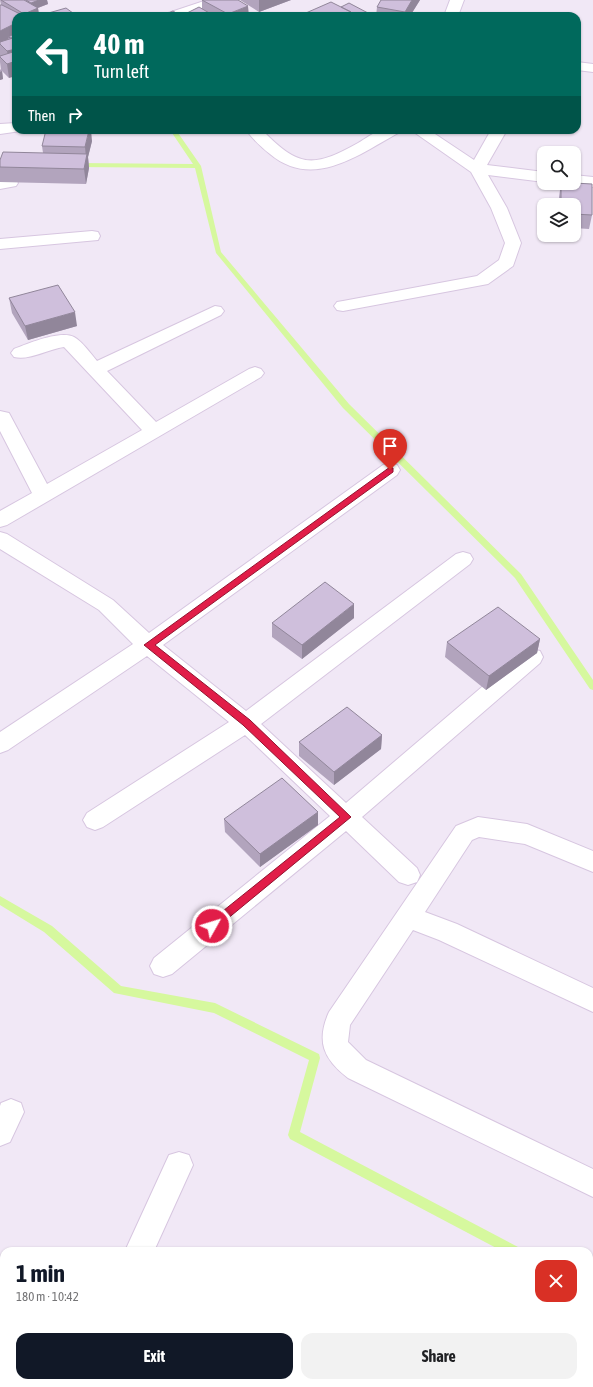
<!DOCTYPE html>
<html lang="en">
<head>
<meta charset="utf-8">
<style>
  :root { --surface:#fff; --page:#f2f2f2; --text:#202124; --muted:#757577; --accent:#111827 }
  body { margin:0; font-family:"Asap Condensed",sans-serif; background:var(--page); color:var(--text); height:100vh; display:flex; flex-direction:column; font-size:15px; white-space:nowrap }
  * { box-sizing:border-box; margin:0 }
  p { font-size:13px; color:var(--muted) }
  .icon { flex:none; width:22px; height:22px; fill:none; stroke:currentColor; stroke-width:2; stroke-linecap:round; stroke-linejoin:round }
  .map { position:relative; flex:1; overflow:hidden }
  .details { position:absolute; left:0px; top:1247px; width:593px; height:140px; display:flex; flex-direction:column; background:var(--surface); border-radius:12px 12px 0 0; box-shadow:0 1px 3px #0004 }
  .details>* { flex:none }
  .hud { position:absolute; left:12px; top:12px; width:569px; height:122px; border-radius:12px; box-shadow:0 1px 3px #0004; background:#00695c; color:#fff; overflow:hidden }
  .tools { position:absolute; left:537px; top:146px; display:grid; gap:8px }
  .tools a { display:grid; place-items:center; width:44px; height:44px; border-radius:8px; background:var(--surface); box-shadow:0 1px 3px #0004; font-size:20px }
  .pin { position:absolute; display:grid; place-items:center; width:34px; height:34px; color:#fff; margin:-41px -17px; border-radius:50% 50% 50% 0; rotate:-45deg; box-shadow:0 0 4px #0007 }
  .pin .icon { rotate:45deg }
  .me { position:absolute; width:44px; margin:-22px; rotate:51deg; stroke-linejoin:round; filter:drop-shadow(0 0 3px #0008) }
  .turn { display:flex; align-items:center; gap:14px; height:84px; padding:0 16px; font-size:18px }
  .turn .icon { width:52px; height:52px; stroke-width:2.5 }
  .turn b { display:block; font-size:28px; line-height:34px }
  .then { display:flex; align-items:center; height:38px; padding:0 16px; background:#0003; gap:8px; font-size:15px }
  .round { display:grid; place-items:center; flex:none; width:42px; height:42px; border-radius:12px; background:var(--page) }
  .head { display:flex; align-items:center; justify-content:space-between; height:68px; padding:0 16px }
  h1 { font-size:24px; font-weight:700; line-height:30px; color:var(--accent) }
  .button { display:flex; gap:8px; margin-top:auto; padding:8px 16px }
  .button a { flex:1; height:46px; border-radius:12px; background:var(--accent); color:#fff; font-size:16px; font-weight:700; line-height:46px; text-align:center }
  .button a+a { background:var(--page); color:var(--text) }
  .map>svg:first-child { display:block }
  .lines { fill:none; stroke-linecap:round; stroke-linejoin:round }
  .stream { fill:#d6f89e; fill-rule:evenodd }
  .minor-casing { stroke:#d7c6e0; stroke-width:2 }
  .minor { fill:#fff; fill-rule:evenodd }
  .wall { fill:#b2a4bd }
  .shaded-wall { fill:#91869a }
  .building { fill:#cfbfdc; stroke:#91869a }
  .route { fill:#e11d48; stroke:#92132f }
</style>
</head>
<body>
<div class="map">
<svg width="593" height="1387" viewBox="0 0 593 1387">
  <rect width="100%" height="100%" fill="#f1e8f6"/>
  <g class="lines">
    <path class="stream" d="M170 130H176L201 166 221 252 349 404 521 574 593 680V690L590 689 515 578 343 408 216 253 195 168 77 167 74 165 77 163 193 164Z
      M0 896 52 926 121 986 215 1003 319 1054 320 1058 300 1132 518 1247 520 1251H502L290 1139 288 1135 309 1060 214 1013 114 993 44 932 0 905Z
      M589 1283 593 1285V1297L589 1295Z"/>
    <defs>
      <path id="minor" d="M207 0H228L226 3 187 16H166L168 13Z
        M450 0H464L458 16H444Z
        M577 62 593 64V72L577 70Z
        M16 123V130H22L21 131 0 134V124Z
        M246 130H262C299 168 313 168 358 143 365 139 374 132 382 130 388 129 395 130 401 130L398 133C358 155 313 190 270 154 261 147 253 139 246 130Z
        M411 130H429L474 160 491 130H507L487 165 544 172V182L488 175 507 208 521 243 513 266 488 284 343 311 337 310 334 306 337 302 343 301 477 276 499 260 505 243 491 208 471 172Z
        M574 175 593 177V187L568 183H574Z
        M10 178 16 180 18 183 16 186 0 189V179Z
        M92 231 98 232 100 236 98 240 0 249V239Z
        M215 306 221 307 224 311 221 315 107 371 156 422 249 369 255 367 261 369 264 373 261 377 7 525 0 527V511L32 493 0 431V411L9 413 47 484 142 430 64 347C48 349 29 361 14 357L11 353 14 349C27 344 60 330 74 337 82 341 91 354 97 361Z
        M390 463 397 465 400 470 397 475 163 645 246 711 456 554 463 552 470 554 473 559 470 564 261 724 346 803 524 651 532 649 540 651 543 657 540 663 362 817 417 868 420 875 417 882 408 885 399 882 346 831 172 974 163 977 154 974 150 966 154 958 330 816 245 735 103 827 95 830 87 827 83 820 87 813 229 722 147 656 8 750 0 753V732L133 644 99 610 0 549V532L7 534 113 600 149 633 383 465Z
        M478 817 527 824 593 851V872L525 844 479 837 472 840 425 912 457 924 593 988V1012L439 940 413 930 350 1025 348 1042 366 1060 593 1169V1197L348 1078C323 1059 316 1041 329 1012L456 826Z
        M11 1099 21 1103 24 1112 10 1142 0 1146V1106L1 1103Z
        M179 1152 189 1155 193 1165 154 1251H125L169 1155Z
        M64 1383H94L92 1387H62Z
        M272 1383H302L300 1387H270Z
        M469 1383H499L498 1387H468Z"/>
    </defs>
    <use href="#minor" class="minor-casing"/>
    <use href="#minor" class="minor"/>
  </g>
  <path class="wall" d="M0 0H47L48 4 38 8 39 15 38 16H16L9 78 2 71 3 79 0 80V69L1 70 0 62V5H1Z
    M202 0 249 15 251 16H162H181L202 9Z
    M240 0H291L259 12Z
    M420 0 410 16H376L377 7Z
    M92 141 88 157 89 168 86 184 0 182V160L43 153 42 146Z
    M561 183 592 215 589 229 574 228V205H559V197Z
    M9 298 77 326 28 340 12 313Z
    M354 618 302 659 272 637V623Z
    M540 639 537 653 486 690 445 657 447 642Z
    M382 735 381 749 334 785 299 756V742Z
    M318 812V825L260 867 225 832 224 819Z"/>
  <path class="shaded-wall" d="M39 0H47L48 4 32 10 31 3Z
    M259 0H291L259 12Z
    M412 0H420L410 16H405V12Z
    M248 6 249 16H228V14Z
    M38 8 39 15 24 16V14Z
    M351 12V16H343Z
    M368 13 367 16H361Z
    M16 23V38L8 37 9 42 0 44V31Z
    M16 49V76L9 78 7 64 9 63 7 51Z
    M2 71 3 79 0 80V72Z
    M89 130H91L92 141 88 157 89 168 86 184 84 169 86 158 85 147Z
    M75 312 77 326 28 340 25 326Z
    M354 604V618L302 659V645Z
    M540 639 537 653 486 690 489 676Z
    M382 735 381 749 334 785V772Z
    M318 812V825L260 867V854Z"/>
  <path class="building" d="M1 0H24L38 8 24 14Z
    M26 0H39L31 3Z
    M202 0H238L248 6 228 14Z
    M381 0H412L405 12 377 7Z
    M331 2 351 12 343 16H299Z
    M349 3 368 13 361 16H351V12L341 7Z
    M0 5H2L24 16H16V23L0 31Z
    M199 7 211 14 206 16H181Z
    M66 8 77 16H47L45 14Z
    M173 11 181 16H162Z
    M34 12 39 16H24L23 15Z
    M215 14 218 16H210Z
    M16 33V37L11 38 8 37Z
    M16 37V49L7 51 0 44V42Z
    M16 51V61L7 64 0 57V56Z
    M46 130H89L85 147 42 146Z
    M3 152 87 154 84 169 0 167V160Z
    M561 183H574L592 184V215L574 214V205H561Z
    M58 285 75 312 25 326 9 298Z
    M325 582 354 604 302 645 272 623Z
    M498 607 540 639 489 676 447 642Z
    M347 707 382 735 334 772 299 742Z
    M282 778 318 812 260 854 224 819Z"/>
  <path class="route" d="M390 467 393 468V472L155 645 250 720 351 817 215 929H208L207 926 208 923 340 817 243 725 144 645Z"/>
</svg>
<div class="tools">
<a><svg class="icon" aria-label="search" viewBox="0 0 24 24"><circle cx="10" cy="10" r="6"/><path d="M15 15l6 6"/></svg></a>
<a><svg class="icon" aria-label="layers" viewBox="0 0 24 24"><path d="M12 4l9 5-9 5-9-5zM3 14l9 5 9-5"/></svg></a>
</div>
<div class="pin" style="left:390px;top:470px;background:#d93025"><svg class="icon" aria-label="arrive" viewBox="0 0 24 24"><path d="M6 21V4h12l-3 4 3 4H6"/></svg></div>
<svg class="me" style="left:212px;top:926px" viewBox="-20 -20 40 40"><circle r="17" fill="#e11d48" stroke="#fff" stroke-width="3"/><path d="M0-11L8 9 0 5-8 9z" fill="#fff"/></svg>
<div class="hud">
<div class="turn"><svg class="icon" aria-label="left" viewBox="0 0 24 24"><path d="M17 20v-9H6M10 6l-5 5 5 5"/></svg><div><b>40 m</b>Turn left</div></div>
<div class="then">Then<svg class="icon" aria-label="right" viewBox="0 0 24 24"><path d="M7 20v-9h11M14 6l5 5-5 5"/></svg></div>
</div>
<section class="details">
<div class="head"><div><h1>1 min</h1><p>180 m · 10:42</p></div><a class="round" style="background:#d93025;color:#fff"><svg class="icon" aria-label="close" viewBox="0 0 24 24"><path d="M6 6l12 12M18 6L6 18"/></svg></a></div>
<div class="button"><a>Exit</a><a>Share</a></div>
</section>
</div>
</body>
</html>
